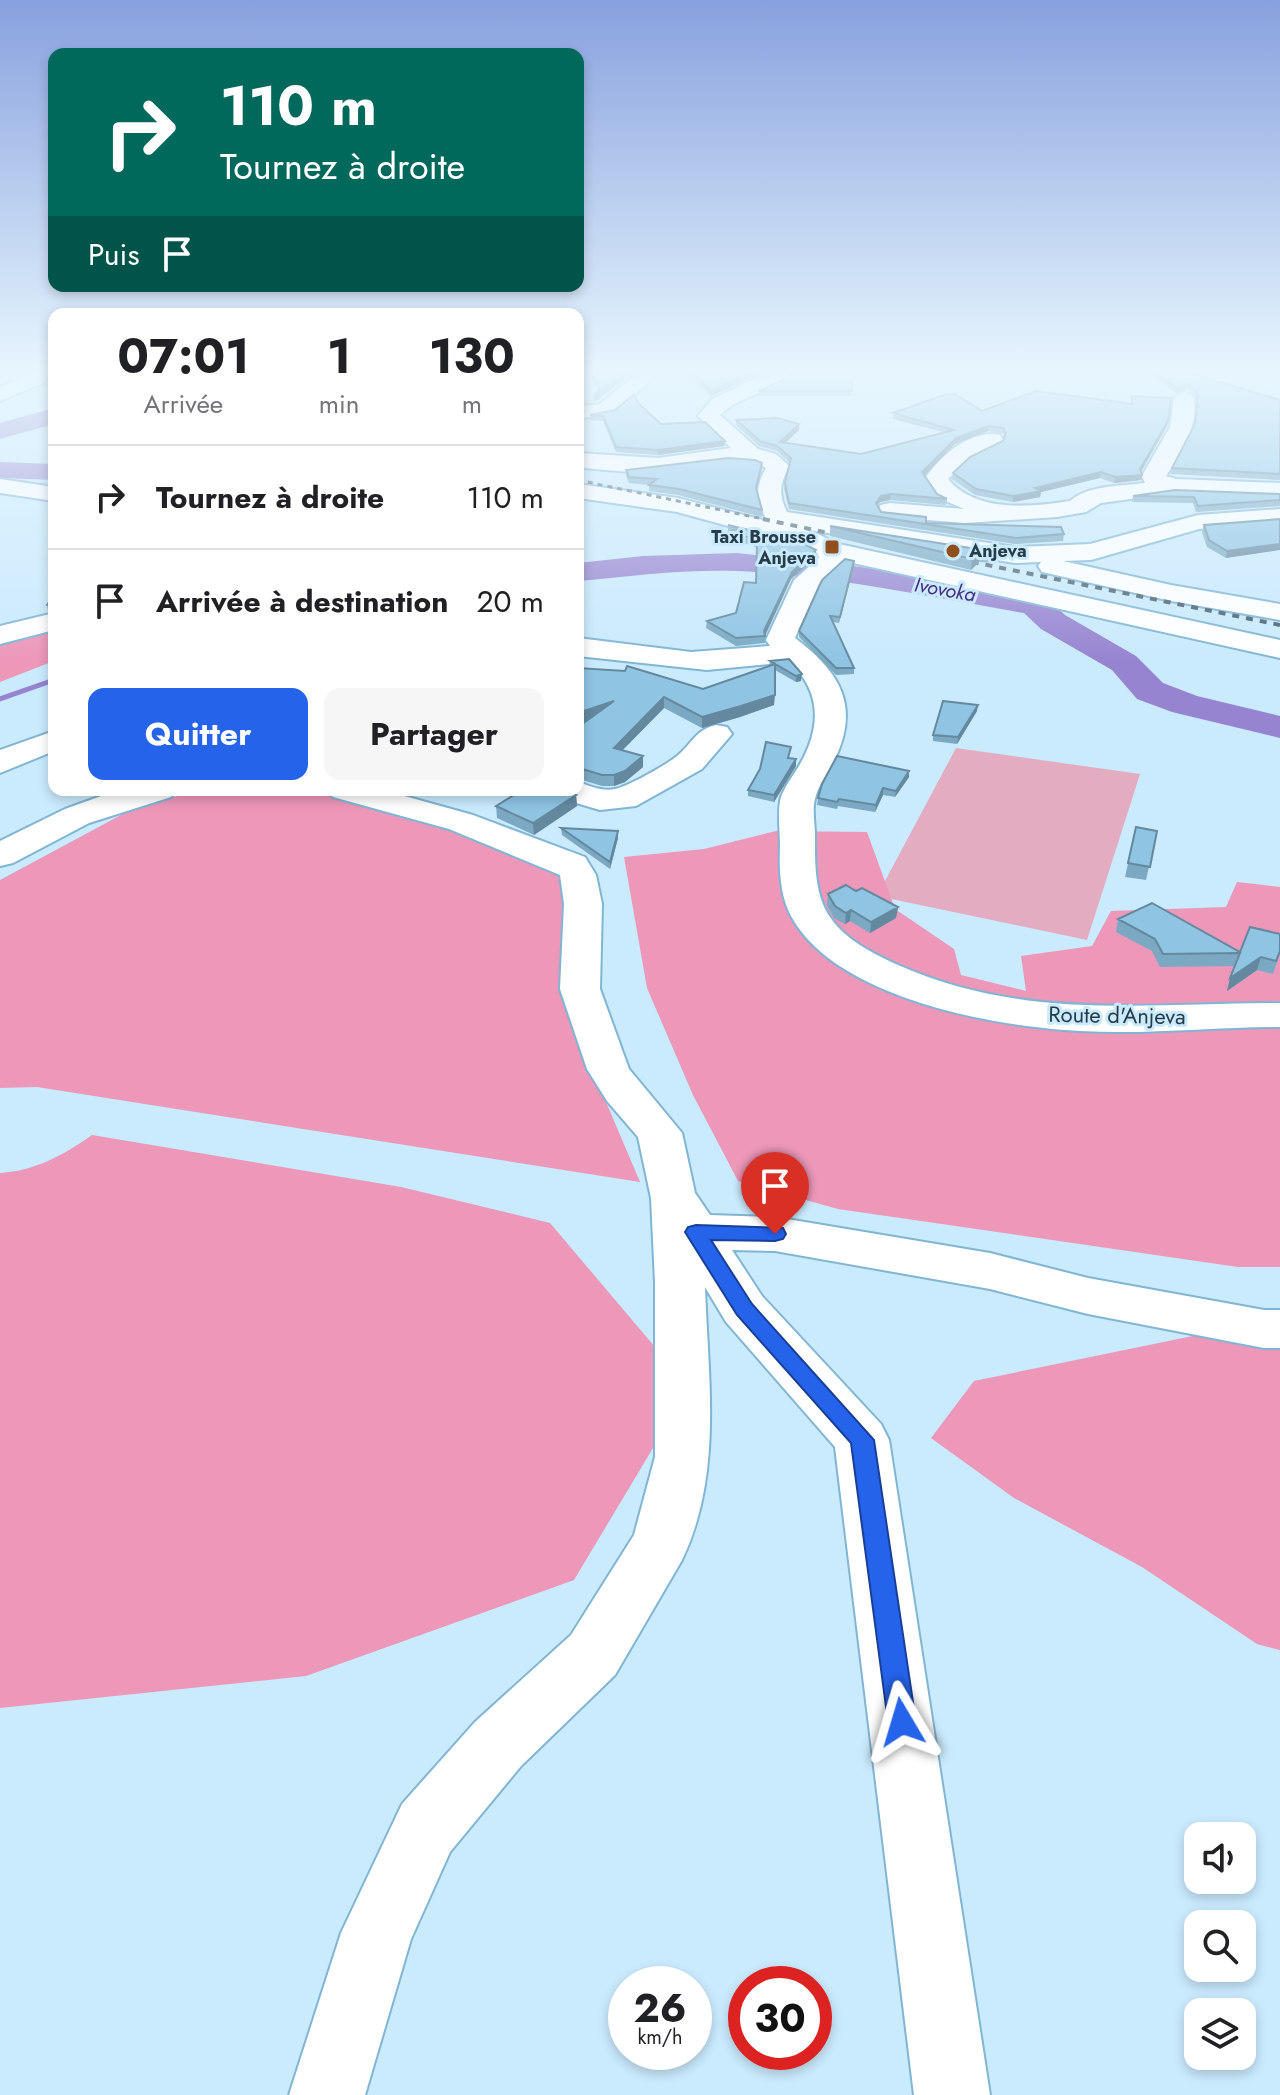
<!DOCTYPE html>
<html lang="fr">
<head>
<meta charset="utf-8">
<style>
  :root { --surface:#fff; --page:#f6f6f6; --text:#202124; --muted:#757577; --line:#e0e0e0; --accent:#2563eb }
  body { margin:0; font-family:Jost,sans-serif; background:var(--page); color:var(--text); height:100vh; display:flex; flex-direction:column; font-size:30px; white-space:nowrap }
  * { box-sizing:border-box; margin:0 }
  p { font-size:26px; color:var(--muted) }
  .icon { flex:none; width:44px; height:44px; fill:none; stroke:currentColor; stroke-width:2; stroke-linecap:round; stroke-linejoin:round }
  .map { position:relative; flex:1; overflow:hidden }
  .side { position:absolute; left:48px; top:308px; width:536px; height:488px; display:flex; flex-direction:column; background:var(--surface); border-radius:16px; box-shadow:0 4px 12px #0003 }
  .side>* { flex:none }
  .top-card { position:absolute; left:48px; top:48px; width:536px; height:244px; border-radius:16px; box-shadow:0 4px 12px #0003; background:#00695c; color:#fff; overflow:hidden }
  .controls { position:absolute; left:1184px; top:1822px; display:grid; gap:16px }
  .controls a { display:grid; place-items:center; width:72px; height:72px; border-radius:16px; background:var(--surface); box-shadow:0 4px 12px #0003; font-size:40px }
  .speed { position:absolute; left:608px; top:1966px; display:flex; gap:16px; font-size:40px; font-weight:700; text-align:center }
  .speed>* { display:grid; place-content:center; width:104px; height:104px; border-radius:50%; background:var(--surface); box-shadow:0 4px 12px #0003; line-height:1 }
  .speed small { font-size:20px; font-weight:400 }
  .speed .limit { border:12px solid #d22; background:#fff; color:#111 }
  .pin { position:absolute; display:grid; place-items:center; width:68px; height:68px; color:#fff; margin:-82px -34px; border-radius:50% 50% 50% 0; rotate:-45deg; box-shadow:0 0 8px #0007 }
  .pin .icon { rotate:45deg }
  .me { position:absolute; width:88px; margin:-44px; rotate:353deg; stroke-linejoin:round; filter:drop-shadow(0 0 6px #0008) }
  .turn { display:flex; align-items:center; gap:28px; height:168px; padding:0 40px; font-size:36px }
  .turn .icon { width:104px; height:104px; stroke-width:2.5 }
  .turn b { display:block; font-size:56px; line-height:68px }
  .then { display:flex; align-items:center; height:76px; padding:0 40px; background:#0003; gap:16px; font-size:30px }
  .eta { display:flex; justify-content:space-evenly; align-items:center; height:136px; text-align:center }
  .eta b { font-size:48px; font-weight:700; line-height:56px }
  .action { display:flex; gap:16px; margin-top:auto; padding:16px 40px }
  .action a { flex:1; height:92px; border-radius:16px; background:var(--accent); color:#fff; font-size:32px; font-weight:700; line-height:92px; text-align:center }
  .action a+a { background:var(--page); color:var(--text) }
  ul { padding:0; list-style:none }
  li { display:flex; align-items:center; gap:24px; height:104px; padding:0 40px; border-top:2px solid var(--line) }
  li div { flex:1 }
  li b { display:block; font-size:30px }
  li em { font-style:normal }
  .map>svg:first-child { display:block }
  .green { fill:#e3acc1 }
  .forest { fill:#ed97b9 }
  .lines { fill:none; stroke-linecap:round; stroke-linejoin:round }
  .stream { stroke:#9784d0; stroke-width:5 }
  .river { fill:#9784d0; fill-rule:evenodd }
  .minor-casing { stroke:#81b5d4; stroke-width:4 }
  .minor { fill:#fff; fill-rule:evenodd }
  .rail-far1 { stroke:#4a6270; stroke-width:3; stroke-dasharray:5 5; stroke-linecap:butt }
  .rail { stroke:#4a6270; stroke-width:4; stroke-dasharray:7 7; stroke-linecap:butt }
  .wall { fill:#7ba9c3 }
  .shaded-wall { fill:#64899f }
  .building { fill:#8fc4e3; stroke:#64899f; stroke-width:2 }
  .route { fill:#2563eb; stroke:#184099; stroke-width:2 }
  .poi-dot { fill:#904f1b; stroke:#caeafd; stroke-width:3 }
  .labels { text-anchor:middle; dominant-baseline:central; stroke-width:6; stroke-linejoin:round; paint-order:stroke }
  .far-poi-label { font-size:18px; font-weight:bold; fill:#263c49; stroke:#caeafd; text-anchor:end }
  .far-water-label { font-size:20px; font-style:italic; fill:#492a83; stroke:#caeafd }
  .street-label { font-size:22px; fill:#263c49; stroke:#caeafd }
</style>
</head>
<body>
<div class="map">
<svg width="1280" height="2095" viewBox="0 0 1280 2095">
  <rect width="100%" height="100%" fill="#caeafd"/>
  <path class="green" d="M956 748 1140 774 1087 940 877 896Z"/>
  <path class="forest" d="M54 625V661L0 682V637Z
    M200 790H314L571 851 567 1010 640 1182 37 1087 0 1088V880L134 808Z
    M776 831 867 832 895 909 954 949 961 975 1026 991 1021 956 1092 946 1111 911 1226 907 1237 882 1280 887V1267H1238L838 1209 738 1181 693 1095 647 988 624 857 704 849Z
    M92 1135 401 1187 550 1223 660 1353 653 1448 574 1580 306 1676 0 1708V1173C35 1171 64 1155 92 1135Z
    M1280 1318V1650L1257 1644 1142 1567 1014 1498 931 1438 974 1381Z"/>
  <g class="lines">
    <path class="stream" d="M0 699 54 680"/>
    <path class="river" d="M54 408V424L0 439V423Z
      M0 462 54 464V480L0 478Z
      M737 553 861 567 1046 598 1065 615 1136 656 1163 683 1197 696 1280 716V738L1172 712 1137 699 1112 670 1041 629 1024 613C929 597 833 576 738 571 685 569 630 576 578 581V563L643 556Z"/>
    <defs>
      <path id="minor" d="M23 369H43L46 379 43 383 0 401V387L25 376Z
        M642 369H664L613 413 578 419V407L600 404Z
        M775 369H795C778 393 741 393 720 415L758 449 776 454 789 466C780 484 778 494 787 512L1015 547 1090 544 1198 515 1280 509V523L1199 529 1091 560 1063 561 1171 585 1280 604V620L1171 601 1051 574 1042 572 1038 566 1041 562 1015 563 809 530 839 544 1280 640V658L844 561 819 584 795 638C840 672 861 706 834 761 828 774 818 785 815 799 812 810 815 823 815 835 815 862 814 894 830 917 845 940 874 954 898 965 1024 1021 1148 1003 1280 1003V1027C1213 1027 1147 1035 1080 1031 995 1027 835 998 791 916 780 895 779 870 780 846 780 830 777 812 781 797 785 786 793 776 799 766 821 728 822 693 790 662L707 670 578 656V638L691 652 770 646 766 640 794 580 819 558 817 553 801 546 677 512 578 498V484L678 498 767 521C757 500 754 489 766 468 741 449 684 471 654 472 629 473 603 470 578 467V453L658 458 731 448 698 416 712 399Z
        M1184 392 1194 398C1199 425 1181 454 1166 476L1176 479 1280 483V497L1174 493 1101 503 1086 512 1057 517 965 523 890 517 881 515 878 510 881 505 890 503 964 509 939 498 924 480C938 458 971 428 1000 435L1003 440 1000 445 968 460 948 479C977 513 1030 507 1070 501 1088 485 1122 486 1145 483L1142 476 1170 427 1174 398Z
        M0 479 54 487V501L0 493Z
        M54 613V630L0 644V626Z
        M716 725 727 727 732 734 702 769 636 806 600 810 556 797 551 790H578V782C590 786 603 792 615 789 629 786 666 765 677 756 692 744 695 730 716 725Z
        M54 731V751L0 773V750Z
        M118 790H176L171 797 89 823 13 863 0 866V841L65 809Z
        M328 790H383L473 815 585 857 596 875 602 904 600 989 629 1069 682 1133 695 1193 710 1215 775 1217 990 1253 1088 1278 1264 1310H1280V1348H1264L1088 1314 990 1289 775 1251 732 1250 762 1296 881 1424 889 1440 990 2095H914L835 1447 726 1322 705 1287C708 1378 723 1475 682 1560L615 1675 521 1766 450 1852 411 1939 365 2095H289L341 1933 402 1804 475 1722 571 1635 634 1535 655 1457V1282L651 1198 638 1137 607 1101 587 1069 560 989 564 904 560 875 449 829 333 797Z"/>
    </defs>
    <use href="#minor" class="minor-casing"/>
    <use href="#minor" class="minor"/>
    <path class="rail-far1" d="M578 480 773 521"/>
    <path class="rail" d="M763 519 852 538
      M958 559 1280 625"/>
  </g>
  <path class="wall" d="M589 369H638L594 402V396L598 391Z
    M664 369H769L711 396 686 374 664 373Z
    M1141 369H1175L1280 400V480L1171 474 1172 468 1194 426 1197 398 1186 389 1176 393Z
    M852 373 851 396H759V391Z
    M1131 396 1167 426 1141 472V480L1114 483 1100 478 1041 492 1040 497 1013 502 975 495 952 479 953 473 1003 441 1005 437 1003 433 988 431 955 444 924 475 937 494 947 499 946 505 890 500 880 502 878 506 881 512 926 523 1064 534 1063 541 1015 544 789 509 784 489 790 463 777 451 759 446 736 425V420L799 430 785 443 861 454 943 432 893 419V413L982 411 1131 404Z
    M638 403 661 424 725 441 724 446 658 455 616 452 603 421 590 420V415L615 410Z
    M762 463V469L756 491 762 510V517L678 495 649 491V485L629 483 626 476V470Z
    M1280 494V506L1196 512 1193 503 1132 502 1133 496Z
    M1280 519 1226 558 1207 547 1202 532 1204 525Z
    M728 525 816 550 815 557 791 579 765 635V643L736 646 706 628 707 621 736 613 756 583V547L730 539V532L728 531Z
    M830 526 996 552 994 563 979 562 971 570 830 536Z
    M854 561 839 623 833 622 854 668V674L836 675 799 637V631Z
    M54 604V612L48 611 47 605Z
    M789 659 801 681 796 682 775 670 774 705 740 717 702 728 664 708 622 750 643 756V767L625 782 614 786H602L579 779 578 781V727L586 721 578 668 703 689 769 666 770 661Z
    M977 711 957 744 933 741V735Z
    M789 758 796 759V766L774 802 748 796V790Z
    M909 777 895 797 883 795 875 812 838 806 837 809 817 805 818 798Z
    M576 795 577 806 534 835 497 818 496 806Z
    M1136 827 1157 831 1146 880 1125 877Z
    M561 828 618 831V838L610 869 562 835Z
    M856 891 898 907 896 918 870 933 850 921 845 924 834 918 827 905 828 894Z
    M1118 919 1240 952 1280 953 1273 974 1257 970 1227 991 1235 966 1160 967 1152 951 1116 932Z"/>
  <path class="shaded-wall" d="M631 369H638L594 402V396Z
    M758 369H769L711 396V391Z
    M1187 384 1186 389 1176 393 1177 388Z
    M1168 421 1167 426 1139 475 1140 469Z
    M799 424V430L780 448V442Z
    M989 426 988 431 955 444 922 478V472L956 438Z
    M725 441 724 446 658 455V450Z
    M1101 472 1100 478 1041 492 1040 497 1013 502V496L1035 488Z
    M1142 475 1141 480 1114 483 1115 477Z
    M891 494 890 500 880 502 875 508 876 503 881 496Z
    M1280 544V550L1226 558 1227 551Z
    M816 550 815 557 791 579 765 636 764 631 792 572Z
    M981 551 979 562 971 570 972 559Z
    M854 561V566L839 623 840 617Z
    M802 674 801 681 796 682V676Z
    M775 695 774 705 740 717 702 728V717Z
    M664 697V708L614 759V748Z
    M614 701V712L578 724V713Z
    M978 705 977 711 957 744 958 737Z
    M643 756V767L625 782 614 786V775Z
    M796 759V766L774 802V795Z
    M909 771V777L895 797 896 791Z
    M883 788V795L875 812 876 805Z
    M576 795 577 806 534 835 533 823Z
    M618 831V838L610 869V862Z
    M898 907 896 918 870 933 871 922Z
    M851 910 850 921 845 924 846 913Z
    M1261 957 1257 970 1227 991 1230 978Z"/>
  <path class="building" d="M591 369H631L594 396 600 389Z
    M686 369H758L711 391Z
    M1149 369H1175L1280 400V474L1172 468 1195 424 1198 392 1187 384 1177 388Z
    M794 370 852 373V391H759L781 381Z
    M1036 391 1133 404 1131 396 1171 398 1168 421 1140 469 1142 475 1115 477 1101 472 1035 488 1041 491 1013 496 976 489 953 473 970 457 1003 441 1006 433 1003 428 989 426 956 438 922 472 937 494 947 499 891 494 881 496 876 503 881 512 926 517V523L1061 527 1064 534 1016 538 789 503 785 483 791 458 777 446 760 441 736 420 777 418 799 424 780 442 861 454 954 430 893 413 944 395 955 394 982 411Z
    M634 394 638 403 661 424 705 422 725 441 658 450 616 447 603 416 590 415 615 410Z
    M728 458 755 460 762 463 756 488 762 510 679 489 649 485 657 479 629 477 626 470Z
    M1175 490 1280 494V500L1198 506 1194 497 1133 496Z
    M1280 519V544L1227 551 1209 540 1204 525Z
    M728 525 800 542 816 550 792 572 764 631 765 636 736 638 707 621 736 613 744 582 756 583 757 540 730 532 739 528Z
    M830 526 996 552 981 551 972 559Z
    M845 559 854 561 840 617 830 616 854 668H836L799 631 822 580Z
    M50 601 54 604V607L47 605Z
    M789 659 802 674 796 676 770 661Z
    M775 664V695L741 706 702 717 664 697 614 748 643 756 625 771 614 775H602L579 768 578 769V727L614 701 578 713V668L625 671 627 666 703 689Z
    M943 701 978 705 958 737 933 735Z
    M766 742 791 747 788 758 796 759 774 795 748 790 760 769Z
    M837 756 909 771 896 791 883 788 876 805 839 799 837 802 818 798 822 784Z
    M522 790H559L576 795 533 823 496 806Z
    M1136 827 1157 831 1150 867 1128 863Z
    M561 828 618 831 610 862Z
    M846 885 856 891 862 888 898 907 871 922 851 910 846 913 835 906 828 894Z
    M1152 903 1240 952 1250 927 1280 934V951L1276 961 1261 957 1230 978 1240 953 1163 954 1155 939 1118 919Z"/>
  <linearGradient id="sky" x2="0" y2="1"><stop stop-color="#87a1de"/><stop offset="0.56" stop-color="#e7f6fe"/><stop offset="1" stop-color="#e7f6fe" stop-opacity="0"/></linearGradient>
  <rect width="1280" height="662" fill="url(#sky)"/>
  <path class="route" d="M696 1225 783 1228 786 1234 783 1239 775 1241 711 1240 752 1304 874 1440 916 1722 912 1731 902 1735 892 1731 888 1722 851 1443 737 1315 685 1232 688 1227Z"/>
  <g class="poi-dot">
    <rect x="824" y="539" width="16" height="16" rx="4"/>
    <circle cx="953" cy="551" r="8"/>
  </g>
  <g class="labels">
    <g class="far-poi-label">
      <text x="816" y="537">Taxi Brousse<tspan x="816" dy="21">Anjeva</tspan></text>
      <text x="969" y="551" text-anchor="start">Anjeva</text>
    </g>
    <g class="far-water-label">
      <text transform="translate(945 590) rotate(10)">Ivovoka</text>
    </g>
    <g class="street-label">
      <text transform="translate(1117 1015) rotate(1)">Route d'Anjeva</text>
    </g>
  </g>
</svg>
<div class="controls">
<a><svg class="icon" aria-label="sound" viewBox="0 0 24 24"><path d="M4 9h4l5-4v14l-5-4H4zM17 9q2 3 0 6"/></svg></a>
<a><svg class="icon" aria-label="search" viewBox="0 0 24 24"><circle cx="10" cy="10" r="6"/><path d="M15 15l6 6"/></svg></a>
<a><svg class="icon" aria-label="layers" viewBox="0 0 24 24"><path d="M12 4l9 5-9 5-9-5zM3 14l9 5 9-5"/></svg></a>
</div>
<div class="speed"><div>26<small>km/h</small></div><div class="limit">30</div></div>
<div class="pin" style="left:775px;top:1234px;background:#d93025"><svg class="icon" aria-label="arrive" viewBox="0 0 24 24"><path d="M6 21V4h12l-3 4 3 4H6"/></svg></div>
<svg class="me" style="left:902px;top:1722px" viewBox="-20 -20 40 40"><path d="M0-17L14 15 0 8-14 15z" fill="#2563eb" stroke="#fff" stroke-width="4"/></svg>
<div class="top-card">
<div class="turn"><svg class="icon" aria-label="right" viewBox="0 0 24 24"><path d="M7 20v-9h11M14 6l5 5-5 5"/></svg><div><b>110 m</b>Tournez à droite</div></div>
<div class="then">Puis<svg class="icon" aria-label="arrive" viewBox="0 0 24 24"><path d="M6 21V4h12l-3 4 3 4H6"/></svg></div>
</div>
<section class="side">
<div class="eta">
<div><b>07:01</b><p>Arrivée</p></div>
<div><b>1</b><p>min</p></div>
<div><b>130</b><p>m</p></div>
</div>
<ul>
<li><svg class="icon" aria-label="right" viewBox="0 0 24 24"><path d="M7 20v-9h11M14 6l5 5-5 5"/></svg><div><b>Tournez à droite</b></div><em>110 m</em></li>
<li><svg class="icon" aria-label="arrive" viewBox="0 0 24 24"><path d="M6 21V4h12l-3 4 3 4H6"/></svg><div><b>Arrivée à destination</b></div><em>20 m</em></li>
</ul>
<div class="action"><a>Quitter</a><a>Partager</a></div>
</section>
</div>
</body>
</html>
